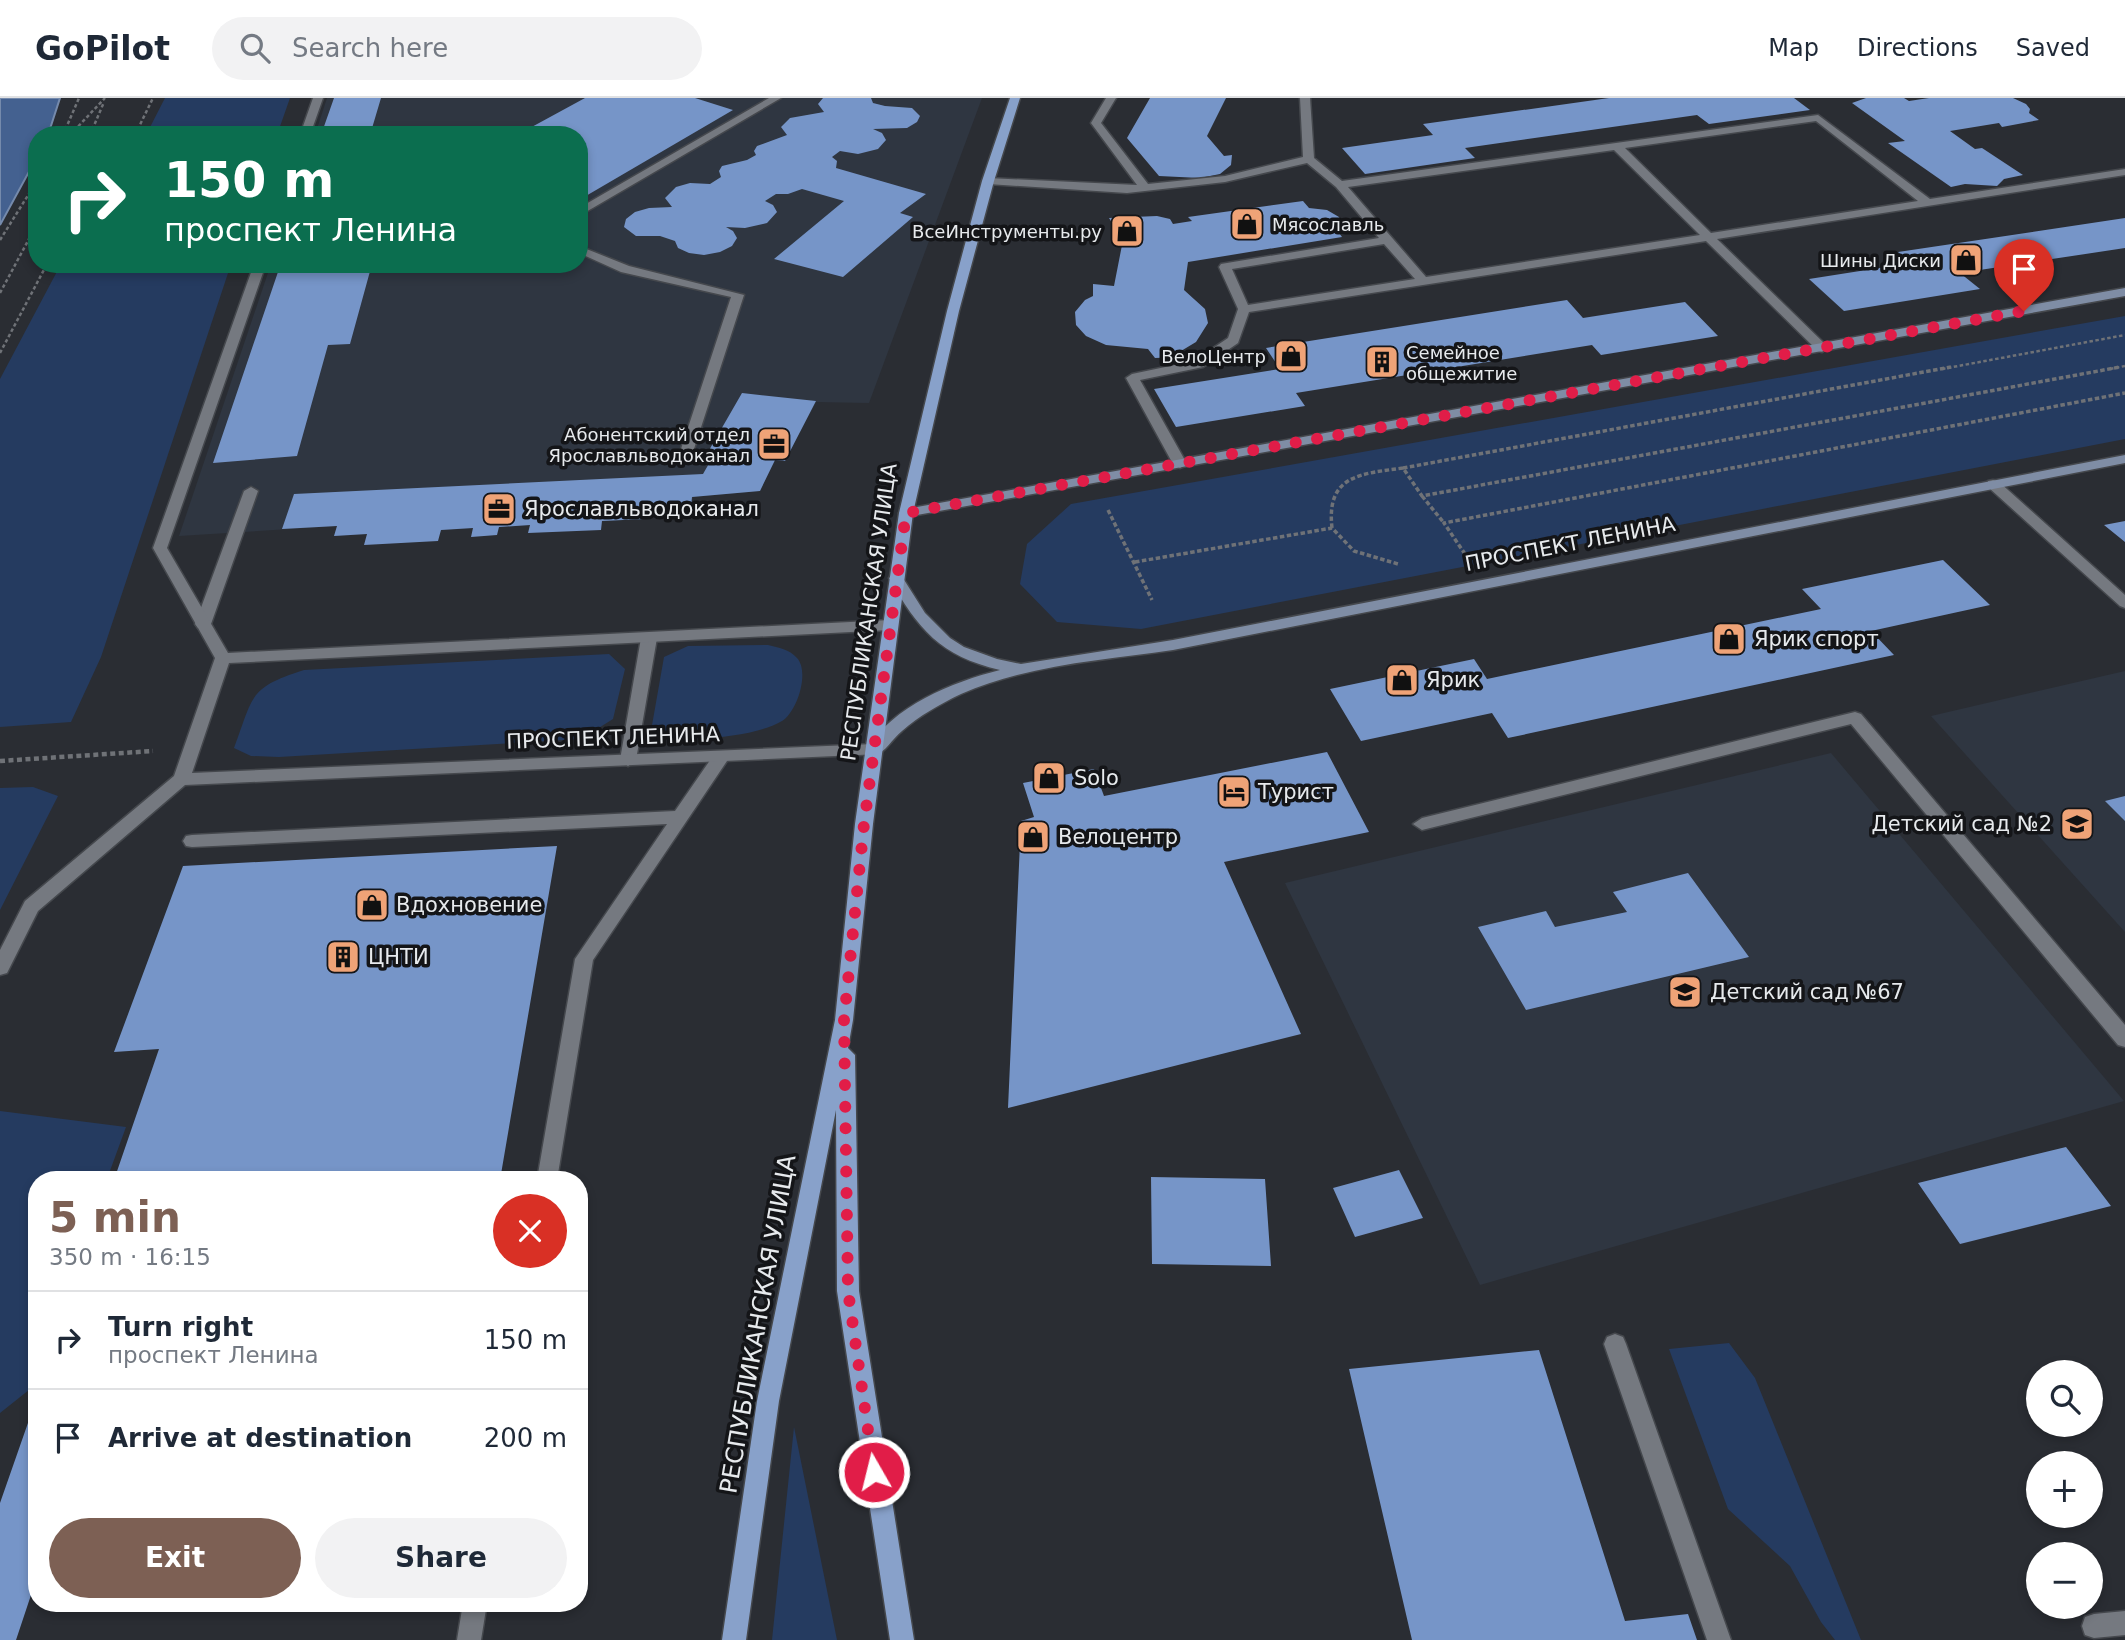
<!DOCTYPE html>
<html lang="en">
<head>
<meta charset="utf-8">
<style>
  :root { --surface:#fff; --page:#f2f2f3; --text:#1f2937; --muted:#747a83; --line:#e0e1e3; --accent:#7d6054 }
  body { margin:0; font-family:"DejaVu Sans",sans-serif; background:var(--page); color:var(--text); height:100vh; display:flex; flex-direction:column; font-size:26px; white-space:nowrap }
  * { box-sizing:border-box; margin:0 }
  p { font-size:23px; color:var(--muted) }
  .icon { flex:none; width:38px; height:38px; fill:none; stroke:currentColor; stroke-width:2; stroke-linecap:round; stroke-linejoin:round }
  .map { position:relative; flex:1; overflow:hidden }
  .panel { position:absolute; left:28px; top:1073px; width:560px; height:441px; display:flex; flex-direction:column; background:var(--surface); border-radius:28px; box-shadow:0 4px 10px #0003 }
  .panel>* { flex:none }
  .hud { position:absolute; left:28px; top:28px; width:560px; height:147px; border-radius:28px; box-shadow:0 4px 10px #0003; background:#0b6e4f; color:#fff; overflow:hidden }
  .buttons { position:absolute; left:2026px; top:1262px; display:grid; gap:14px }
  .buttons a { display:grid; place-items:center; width:77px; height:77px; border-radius:50%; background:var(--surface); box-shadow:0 4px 10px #0003; font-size:35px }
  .pin { position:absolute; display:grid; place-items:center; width:60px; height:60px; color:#fff; margin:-72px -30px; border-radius:50% 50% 50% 0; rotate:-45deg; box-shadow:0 0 7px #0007 }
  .pin .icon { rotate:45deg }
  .me { position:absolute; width:77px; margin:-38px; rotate:352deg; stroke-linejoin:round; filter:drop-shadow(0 0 5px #0008) }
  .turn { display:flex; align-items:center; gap:24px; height:147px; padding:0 21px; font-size:32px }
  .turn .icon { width:91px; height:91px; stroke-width:2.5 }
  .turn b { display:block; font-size:49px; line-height:60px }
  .round { display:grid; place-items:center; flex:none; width:74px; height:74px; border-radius:37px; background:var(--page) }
  .summary { display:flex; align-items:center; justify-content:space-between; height:119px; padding:0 21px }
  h1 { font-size:42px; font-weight:800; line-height:52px; color:var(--accent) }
  .action { display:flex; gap:14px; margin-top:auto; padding:14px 21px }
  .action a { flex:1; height:80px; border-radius:42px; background:var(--accent); color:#fff; font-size:28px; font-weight:800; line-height:80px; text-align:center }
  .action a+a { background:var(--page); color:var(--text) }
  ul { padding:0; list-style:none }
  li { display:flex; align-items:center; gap:21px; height:98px; padding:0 21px; border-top:2px solid var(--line) }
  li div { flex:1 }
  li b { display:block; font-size:26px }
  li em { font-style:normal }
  header { display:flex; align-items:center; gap:42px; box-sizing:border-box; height:98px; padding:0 35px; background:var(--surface); border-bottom:2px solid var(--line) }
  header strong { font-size:33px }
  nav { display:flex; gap:38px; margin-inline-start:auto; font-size:24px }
  .search { width:490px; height:63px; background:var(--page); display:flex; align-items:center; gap:18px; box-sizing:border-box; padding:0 24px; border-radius:38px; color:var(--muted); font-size:26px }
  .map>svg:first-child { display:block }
  .built { fill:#2f3641 }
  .green { fill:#253b60 }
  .water { fill:#446190; stroke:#758aac; stroke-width:2 }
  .building { fill:#7695c8 }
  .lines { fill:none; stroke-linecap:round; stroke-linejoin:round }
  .lane-casing { stroke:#45484d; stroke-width:3 }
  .street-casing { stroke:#45484d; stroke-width:3 }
  .secondary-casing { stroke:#45484d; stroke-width:3 }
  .primary-casing { stroke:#45484d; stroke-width:3 }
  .path-far2 { stroke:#6f7277; stroke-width:2.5; stroke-dasharray:3.5 2.5; stroke-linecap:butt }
  .path-far1 { stroke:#6f7277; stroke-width:3.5; stroke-dasharray:4.5 2.5; stroke-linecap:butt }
  .path { stroke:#6f7277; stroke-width:4.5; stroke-dasharray:5 3.5; stroke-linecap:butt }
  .lane { fill:#757980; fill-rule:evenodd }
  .street { fill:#757980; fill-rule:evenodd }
  .secondary { fill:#7f8da5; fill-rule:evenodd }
  .primary { fill:#88a1ca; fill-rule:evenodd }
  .route { stroke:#e11d48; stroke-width:12; stroke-dasharray:0 21.6 }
  .labels { text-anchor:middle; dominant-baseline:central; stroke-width:7; stroke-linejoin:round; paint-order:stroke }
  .far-poi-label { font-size:18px; fill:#e7eaed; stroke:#141518; text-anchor:end }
  .poi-label { font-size:21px; fill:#e7eaed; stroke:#141518; text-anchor:start }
  .street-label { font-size:21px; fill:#e7eaed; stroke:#141518 }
  .near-street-label { font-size:24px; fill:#e7eaed; stroke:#141518 }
</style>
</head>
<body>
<header>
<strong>GoPilot</strong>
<div class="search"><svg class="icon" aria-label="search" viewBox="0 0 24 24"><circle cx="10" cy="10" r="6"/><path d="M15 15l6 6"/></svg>Search here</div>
<nav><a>Map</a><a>Directions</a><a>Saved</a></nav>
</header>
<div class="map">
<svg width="2125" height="1542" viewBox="0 0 2125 1542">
  <rect width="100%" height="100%" fill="#2a2d33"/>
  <path class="built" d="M327 0H982L869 305 816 304 785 363H775L760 393 693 399 691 409 646 411 644 421 334 438 337 428 179 438 271 166H579V37H315Z
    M2125 573V834L1931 618Z
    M1831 655 2124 1003 1480 1187 1285 785Z"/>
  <path class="green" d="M165 0H290L277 37H146Z
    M61 166H231L101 559 71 624 0 629V281Z
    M2125 218V341L1141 531 1057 524 1020 486 1027 446 1071 406Z
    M768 547C779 550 789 551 797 560 810 574 797 614 782 623 754 640 681 646 651 633L664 559 688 548Z
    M609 556 625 571 613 621 581 641 279 659 251 658 234 650C254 597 248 590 304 572Z
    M33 689 58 698 0 812V690Z
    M0 1013 126 1029 107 1081 37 1082V1279L34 1288 0 1315Z
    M1729 1245 1755 1280 1861 1542H1835L1821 1524 1790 1468 1728 1411 1669 1251Z
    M794 1329 837 1542H772Z"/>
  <path class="water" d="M0 0H60L48 37H37V59L0 127Z"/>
  <path class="building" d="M334 0H381L370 37H321Z
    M585 0H695L733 12 579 102V62L583 59 579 58V37H517Z
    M823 0H871L873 5 885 8 912 10 920 18 917 24 907 30 873 31 882 35 886 42 878 51 858 56 840 53 832 59 837 63 836 70 926 96 900 115 913 119 843 179 774 161 844 103 802 91 788 96H776L765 103 773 107 777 114 767 125 745 130 726 129 733 133 737 140 732 148 720 154 704 157 689 155 678 150 675 143 660 138H636L624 129 626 121 635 114 649 110 672 109 665 100 676 89 690 85 710 86 721 79 719 73 722 68 747 62 756 57 754 53 757 48 787 37 781 29 790 20 824 14 818 6Z
    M1150 0H1226L1207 38 1224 58 1232 57 1231 67 1220 76 1200 80 1159 78 1127 40Z
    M1609 0H1794L1810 12 1709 26 1697 17 1465 50 1475 60 1365 76 1342 50 1433 37 1423 26Z
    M1866 0H1904L1909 3 1929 0H2013L2026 6 2030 11 2029 15 2039 22 2002 29 1999 25 1950 33 1975 51 1982 50 2023 77 2004 81 1997 88 1965 86 1951 89 1888 45 1905 43 1852 5Z
    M1303 103 1309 110 1327 112 1339 119 1341 124 1337 132 1342 139 1188 164 1184 192 1205 211 1208 225 1196 244 1181 253V259L1155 260 1148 251 1106 247 1086 238 1076 227 1075 214 1085 202 1093 198V186L1114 188 1123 142 1109 120 1157 118 1170 121 1173 126 1192 123 1188 119Z
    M2125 120V150L1960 175 1980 191 1844 213 1809 181 1911 165 1898 154Z
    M347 166H372L350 246 328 247 297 358 213 365 279 171Z
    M1567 202 1583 220 1685 204 1718 238 1601 257 1592 247 1296 295 1305 308 1176 329 1154 291 1280 271 1266 250Z
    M742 295 816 303 785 363 775 362 760 393 692 399 691 409 646 411 644 421 602 423 601 432 528 435 530 427 499 429 497 437 471 439 473 430 441 432 438 443 364 447 367 436 334 438 337 428 282 431 294 396 703 376 715 355 708 354Z
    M2125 423V444L2104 427Z
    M1943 462 1990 507 1871 533 1894 557 1508 640 1492 615 1361 643 1330 591 1474 561 1487 581 1821 511 1802 491Z
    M1327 654 1369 734 1224 764 1301 936 1008 1010 1021 723 1034 719 1023 685 1094 671 1104 698Z
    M2125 698V723L2105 703Z
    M557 748 500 1082H114L159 951 114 954 183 768Z
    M1688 775 1749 859 1526 912 1478 829 1546 813 1555 829 1627 814 1613 794Z
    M2066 1049 2111 1108 1960 1146 1918 1085Z
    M1399 1072 1423 1120 1355 1139 1333 1090Z
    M1151 1079 1265 1081 1271 1168 1152 1166Z
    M1539 1252 1625 1523 1688 1516 1697 1542H1412L1349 1271Z
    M36 1302 37 1479 16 1542H0V1405Z"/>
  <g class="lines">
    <defs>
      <path id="lane" d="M769 0H781L579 118V110Z
        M1106 0H1116L1101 25 1148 86 1225 78 1303 59 1300 0H1310L1314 60 1342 83 1818 17 1930 101 2125 71V77L1717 141 1826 247 1828 250 1822 254 1818 253 1706 143 1249 214 1238 245 1203 269 1140 282 1187 366 1180 370 1173 366 1126 280 1132 276 1194 263 1228 240 1238 211 1219 169 1221 166 1379 140 1336 89 1307 65 1225 84 1127 95 988 86 982 83 988 80 1137 87 1091 25ZM1816 23 1918 103 1711 135 1625 50ZM1614 52 1700 137 1426 179 1348 89ZM1384 146 1415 181 1248 207 1232 171Z
        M579 148 629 168 744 197 693 354H683L681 351 731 199 621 174 579 155Z
        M1993 382 1998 383 2125 497V510L2120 508 1988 389V383Z
        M251 389 258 393 211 526 208 530H198L195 526 244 393Z
        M649 535 657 540 636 662 628 668 620 662 641 540Z
        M1855 614 1861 616 2125 927V949L2118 947 1851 626 1422 732 1413 726 1422 720Z
        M721 653 729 659 727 663 593 862 557 1082H537L575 861 667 726 192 749 186 748 183 743 186 738 192 737 675 713 715 655Z
        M1615 1236 1623 1239 1626 1246 1731 1542H1707L1604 1246 1607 1239Z
        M463 1505H487L481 1542H457Z
        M2125 1513V1537L2094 1540 2085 1537 2082 1528 2085 1519 2094 1516Z"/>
      <path id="street" d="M313 0H323L310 37H300Z
        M254 166H266L167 450 228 555 890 522 898 527 890 532 229 565 192 675 874 646 882 652 880 656 185 687 38 813 7 875 0 877V852L25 803 174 678 215 560 153 450Z"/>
      <path id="secondary" d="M2125 190V198L906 419 899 415 906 411Z
        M2125 357V365L1173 552C1103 562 1027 567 961 596 940 606 919 618 902 633 892 641 886 654 874 658L866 652C893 608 952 584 1000 572 940 558 918 531 889 480L896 475 901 477 925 515 950 540 964 549 997 561 1021 566 1173 542Z"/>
      <path id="primary" d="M1010 0H1020L994 83 959 213 913 415 873 726 853 922 848 950 855 957 859 1193 914 1542H890L837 1193 836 1012 779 1303 746 1542H722L757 1303 835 922 855 726 899 415 947 213 982 83Z"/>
    </defs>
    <use href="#lane" class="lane-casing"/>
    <use href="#street" class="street-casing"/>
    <use href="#secondary" class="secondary-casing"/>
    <use href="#primary" class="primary-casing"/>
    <path class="path-far2" d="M63 37 79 0
      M70 37 105 0
      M90 37 104 4
      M135 37 153 0
      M0 142 37 83
      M0 195 37 126
      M0 255 47 166
      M1942 271 2125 237
      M2110 271 2125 268"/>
    <path class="path-far1" d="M1403 370 1951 269
      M1422 398 1444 425
      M1108 412 1152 502
      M1332 430C1326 377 1360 376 1403 370L1422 398 2120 269
      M1465 456 1444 425 2125 295
      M1135 464 1332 430 1354 453 1398 466"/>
    <path class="path" d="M0 663 153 653"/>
    <use href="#lane" class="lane"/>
    <use href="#street" class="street"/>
    <use href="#secondary" class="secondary"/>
    <use href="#primary" class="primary"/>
  </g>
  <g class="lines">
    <path class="route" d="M874 1374 848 1193 844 922 864 726 906 415 2024 213"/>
  </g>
  <defs>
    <symbol id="shop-square" viewBox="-11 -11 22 22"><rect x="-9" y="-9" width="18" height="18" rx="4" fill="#efa377" stroke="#141518"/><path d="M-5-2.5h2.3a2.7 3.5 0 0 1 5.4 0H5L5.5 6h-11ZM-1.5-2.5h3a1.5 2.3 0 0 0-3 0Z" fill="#111"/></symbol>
    <symbol id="building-square" viewBox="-11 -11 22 22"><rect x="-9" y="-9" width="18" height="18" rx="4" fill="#efa377" stroke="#141518"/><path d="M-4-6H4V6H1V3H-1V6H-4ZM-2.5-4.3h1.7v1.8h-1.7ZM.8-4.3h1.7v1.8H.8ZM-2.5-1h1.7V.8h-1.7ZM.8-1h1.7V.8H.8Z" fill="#111"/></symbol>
    <symbol id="office-square" viewBox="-11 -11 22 22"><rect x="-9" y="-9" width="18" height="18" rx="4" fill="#efa377" stroke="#141518"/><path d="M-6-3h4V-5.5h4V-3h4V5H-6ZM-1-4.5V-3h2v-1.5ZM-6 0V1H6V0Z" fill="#111"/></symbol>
    <symbol id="hotel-square" viewBox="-11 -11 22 22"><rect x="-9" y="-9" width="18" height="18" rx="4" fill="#efa377" stroke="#141518"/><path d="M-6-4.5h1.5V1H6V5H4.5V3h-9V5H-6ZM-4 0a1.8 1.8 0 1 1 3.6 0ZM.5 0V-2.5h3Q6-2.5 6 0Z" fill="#111"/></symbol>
    <symbol id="school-square" viewBox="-11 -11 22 22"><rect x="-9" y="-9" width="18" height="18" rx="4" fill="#efa377" stroke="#141518"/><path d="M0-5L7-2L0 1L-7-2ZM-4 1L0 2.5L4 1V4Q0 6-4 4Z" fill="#111"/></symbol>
  </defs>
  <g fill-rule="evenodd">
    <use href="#shop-square" x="1228" y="107" width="38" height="38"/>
    <use href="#shop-square" x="1108" y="114" width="38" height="38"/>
    <use href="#shop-square" x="1947" y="143" width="38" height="38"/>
    <use href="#shop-square" x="1272" y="239" width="38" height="38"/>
    <use href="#building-square" x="1363" y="245" width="38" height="38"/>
    <use href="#office-square" x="755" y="327" width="38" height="38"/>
    <use href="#office-square" x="480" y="392" width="38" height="38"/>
    <use href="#shop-square" x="1710" y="522" width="38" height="38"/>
    <use href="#shop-square" x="1383" y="563" width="38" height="38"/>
    <use href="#shop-square" x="1030" y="661" width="38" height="38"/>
    <use href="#hotel-square" x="1215" y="675" width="38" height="38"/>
    <use href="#school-square" x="2058" y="707" width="38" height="38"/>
    <use href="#shop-square" x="1014" y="720" width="38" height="38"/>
    <use href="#shop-square" x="353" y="788" width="38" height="38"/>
    <use href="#building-square" x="324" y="840" width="38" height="38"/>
    <use href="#school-square" x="1666" y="875" width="38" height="38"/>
  </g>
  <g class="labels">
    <g class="far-poi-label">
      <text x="1272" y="126" text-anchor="start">Мясославль</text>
      <text x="1102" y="133">ВсеИнструменты.ру</text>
      <text x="1941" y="162">Шины Диски</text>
      <text x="1406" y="254" text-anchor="start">Семейное<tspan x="1406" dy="21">общежитие</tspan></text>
      <text x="1266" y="258">ВелоЦентр</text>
      <text x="750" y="336">Абонентский отдел<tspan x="750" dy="21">Ярославльводоканал</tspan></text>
    </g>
    <g class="poi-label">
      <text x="524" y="411">Ярославльводоканал</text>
      <text x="1754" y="541">Ярик спорт</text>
      <text x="1426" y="582">Ярик</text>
      <text x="1074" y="680">Solo</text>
      <text x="1258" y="694">Турист</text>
      <text x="2052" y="726" text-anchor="end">Детский сад №2</text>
      <text x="1058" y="739">Велоцентр</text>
      <text x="396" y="807">Вдохновение</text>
      <text x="368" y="859">ЦНТИ</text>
      <text x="1710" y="894">Детский сад №67</text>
    </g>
    <g class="street-label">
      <text transform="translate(1570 446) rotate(-11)">ПРОСПЕКТ ЛЕНИНА</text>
      <text transform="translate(869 514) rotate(-82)">РЕСПУБЛИКАНСКАЯ УЛИЦА</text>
      <text transform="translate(613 640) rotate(-2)">ПРОСПЕКТ ЛЕНИНА</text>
    </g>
    <g class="near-street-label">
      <text transform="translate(758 1226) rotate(-80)">РЕСПУБЛИКАНСКАЯ УЛИЦА</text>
    </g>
  </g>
</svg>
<div class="buttons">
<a><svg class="icon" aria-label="search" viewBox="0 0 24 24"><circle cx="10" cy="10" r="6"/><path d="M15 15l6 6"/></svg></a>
<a>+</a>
<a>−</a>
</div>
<div class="pin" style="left:2024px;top:213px;background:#d93025"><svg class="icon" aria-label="arrive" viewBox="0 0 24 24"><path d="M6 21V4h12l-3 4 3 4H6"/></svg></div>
<svg class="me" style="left:874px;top:1374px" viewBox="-20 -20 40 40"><circle r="17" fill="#e11d48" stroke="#fff" stroke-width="3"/><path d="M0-11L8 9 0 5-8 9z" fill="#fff"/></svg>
<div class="hud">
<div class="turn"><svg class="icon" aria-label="right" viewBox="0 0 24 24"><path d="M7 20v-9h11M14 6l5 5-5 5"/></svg><div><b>150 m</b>проспект Ленина</div></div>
</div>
<section class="panel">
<div class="summary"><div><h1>5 min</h1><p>350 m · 16:15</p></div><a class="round" style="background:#d93025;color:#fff"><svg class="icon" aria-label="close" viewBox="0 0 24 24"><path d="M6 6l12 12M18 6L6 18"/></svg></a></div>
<ul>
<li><svg class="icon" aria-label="right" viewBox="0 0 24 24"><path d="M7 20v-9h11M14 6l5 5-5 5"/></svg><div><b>Turn right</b><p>проспект Ленина</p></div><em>150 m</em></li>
<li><svg class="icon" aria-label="arrive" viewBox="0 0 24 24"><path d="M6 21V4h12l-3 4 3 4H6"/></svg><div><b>Arrive at destination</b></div><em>200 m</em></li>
</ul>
<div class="action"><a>Exit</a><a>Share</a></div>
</section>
</div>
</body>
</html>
